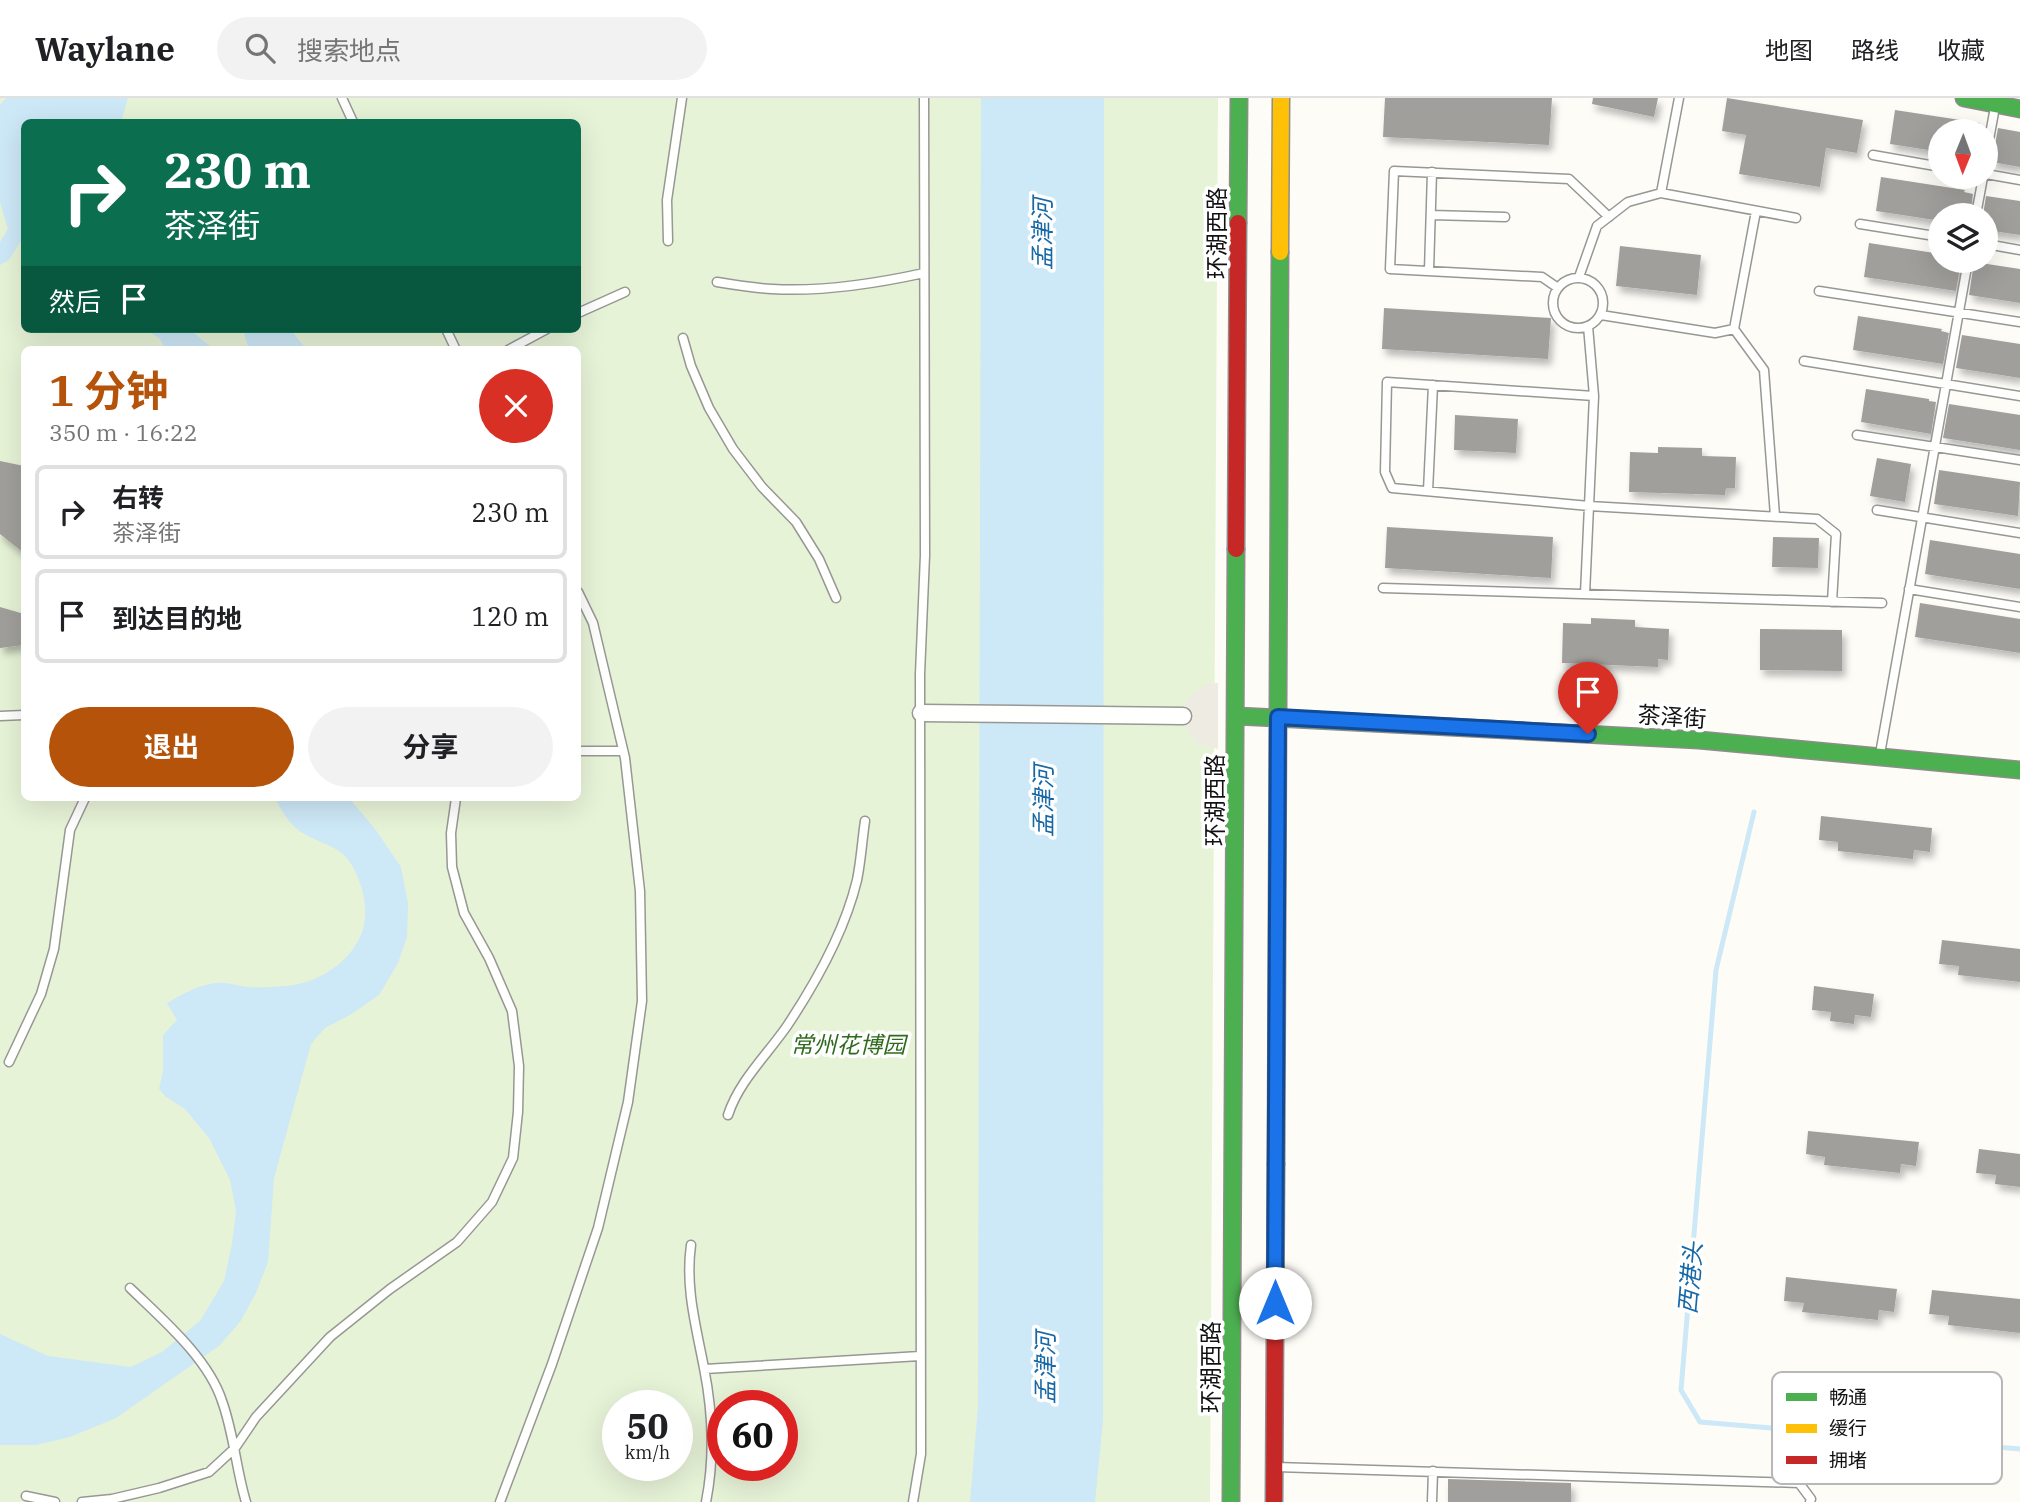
<!DOCTYPE html>
<html lang="zh">
<head>
<meta charset="utf-8">
<style>
  :root { --surface:#fff; --page:#f2f2f2; --text:#202124; --muted:#757577; --line:#e0e0e0; --accent:#b45309 }
  body { margin:0; font-family:"IBM Plex Serif","Noto Sans SC",serif; background:var(--page); color:var(--text); height:100vh; display:flex; flex-direction:column; font-size:26px; white-space:nowrap }
  * { box-sizing:border-box; margin:0 }
  p { font-size:23px; color:var(--muted) }
  .icon { flex:none; width:38px; height:38px; fill:none; stroke:currentColor; stroke-width:2; stroke-linecap:round; stroke-linejoin:round }
  .map { position:relative; flex:1; overflow:hidden }
  .details { position:absolute; left:21px; top:248px; width:560px; height:455px; display:flex; flex-direction:column; background:var(--surface); border-radius:10px; box-shadow:0 7px 28px #0002 }
  .details>* { flex:none }
  .top-card { position:absolute; left:21px; top:21px; width:560px; height:214px; border-radius:10px; box-shadow:0 7px 28px #0002; background:#0b6e4f; color:#fff; overflow:hidden }
  .needle { width:46px; rotate:181deg }
  .buttons { position:absolute; left:1928px; top:21px; display:grid; gap:14px }
  .buttons a { display:grid; place-items:center; width:70px; height:70px; border-radius:50%; background:var(--surface); box-shadow:0 7px 28px #0002; font-size:35px }
  .speed { position:absolute; left:602px; top:1292px; display:flex; gap:14px; font-size:35px; font-weight:700; text-align:center }
  .speed>* { display:grid; place-content:center; width:91px; height:91px; border-radius:50%; background:var(--surface); box-shadow:0 7px 28px #0002; line-height:1 }
  .speed small { font-size:18px; font-weight:400 }
  .speed .limit { border:10px solid #d22; background:#fff; color:#111 }
  .pin { position:absolute; display:grid; place-items:center; width:60px; height:60px; color:#fff; margin:-72px -30px; border-radius:50% 50% 50% 0; rotate:-45deg; box-shadow:0 0 7px #0007 }
  .pin .icon { rotate:45deg }
  .me { position:absolute; width:77px; margin:-38px; rotate:0deg; stroke-linejoin:round; filter:drop-shadow(0 0 5px #0008) }
  .turn { display:flex; align-items:center; gap:24px; height:147px; padding:0 28px; font-size:32px }
  .turn .icon { width:91px; height:91px; stroke-width:2.5 }
  .turn b { display:block; font-size:49px; line-height:60px }
  .then { display:flex; align-items:center; height:66px; padding:0 28px; background:#0003; gap:14px; font-size:26px }
  .round { display:grid; place-items:center; flex:none; width:74px; height:74px; border-radius:37px; background:var(--page) }
  .overview { display:flex; align-items:center; justify-content:space-between; height:119px; padding:0 28px }
  h1 { font-size:42px; font-weight:700; line-height:52px; color:var(--accent) }
  .button { display:flex; gap:14px; margin-top:auto; padding:14px 28px }
  .button a { flex:1; height:80px; border-radius:42px; background:var(--accent); color:#fff; font-size:28px; font-weight:700; line-height:80px; text-align:center }
  .button a+a { background:var(--page); color:var(--text) }
  ul { padding:0; list-style:none }
  li { display:flex; align-items:center; gap:21px; height:94px; margin:0 14px 10px; padding:0 14px; border:4px solid var(--line); border-radius:10px }
  li div { flex:1 }
  li b { display:block; font-size:26px }
  li em { font-style:normal }
  header { display:flex; align-items:center; gap:42px; box-sizing:border-box; height:98px; padding:0 35px; background:var(--surface); border-bottom:2px solid var(--line) }
  header strong { font-size:33px }
  nav { display:flex; gap:38px; margin-inline-start:auto; font-size:24px }
  .search { width:490px; height:63px; background:var(--page); display:flex; align-items:center; gap:18px; box-sizing:border-box; padding:0 24px; border-radius:38px; color:var(--muted); font-size:26px }
  .map>svg:first-child { display:block }
  .green { fill:#e7f3d7; fill-rule:evenodd }
  .plaza { fill:#edebe2 }
  .water { fill:#cde8f7 }
  .lines { fill:none; stroke-linecap:round; stroke-linejoin:round }
  .stream { stroke:#cde8f7; stroke-width:5 }
  .building { fill:#a19f9c; filter:url(#shadow) }
  .lane-casing { stroke:#979795; stroke-width:11 }
  .street-casing { stroke:#979795; stroke-width:19 }
  .fast-casing { stroke:#8e8d8b; stroke-width:19 }
  .slow-casing { stroke:#8e8d8b; stroke-width:19 }
  .jam-casing { stroke:#8e8d8b; stroke-width:19 }
  .lane { stroke:#fffffe; stroke-width:8 }
  .street { stroke:#fffffe; stroke-width:16 }
  .fast { stroke:#4caf50; stroke-width:16 }
  .slow { stroke:#ffc107; stroke-width:16 }
  .jam { stroke:#c62828; stroke-width:16 }
  .route-casing { stroke:#114b97; stroke-width:18 }
  .route { stroke:#1a73e8; stroke-width:12 }
  .labels { text-anchor:middle; dominant-baseline:central; stroke-width:7; stroke-linejoin:round; paint-order:stroke }
  .street-label { font-size:23px; fill:#111; stroke:#fff }
  .park-label { font-size:23px; font-style:italic; fill:#2f6b1f; stroke:#fff }
  .water-label { font-size:24px; font-style:italic; fill:#1768a6; stroke:#fff }
  .key { fill:#fff; stroke:#b8b8b8; stroke-width:2 }
  .key-label { font-size:19px; fill:#111 }
</style>
</head>
<body>
<header>
<strong>Waylane</strong>
<div class="search"><svg class="icon" aria-label="search" viewBox="0 0 24 24"><circle cx="10" cy="10" r="6"/><path d="M15 15l6 6"/></svg>搜索地点</div>
<nav><a>地图</a><a>路线</a><a>收藏</a></nav>
</header>
<div class="map">
<svg width="2020" height="1404" viewBox="0 0 2020 1404">
  <defs>
    <filter id="shadow"><feDropShadow dx="3.5" dy="6" stdDeviation="3.5" flood-color="#0004"/></filter>
  </defs>
  <rect width="100%" height="100%" fill="#fdfcf7"/>
  <path class="green" d="M0 0H1218L1210 1404H0ZM24 24H578V231H24ZM24 252H578V700H24ZM618 1307H677V1367H618ZM723 1307H782V1367H723Z"/>
  <path class="plaza" d="M1218 585V651L1197 645 1184 628 1183 618 1185 607 1190 598 1208 586Z"/>
  <path class="water" d="M6 0H128L121 24H24V138L9 162 0 167V144L8 131 0 104V7Z
    M981 0H1104L1103 1323 1095 1404H970L978 1309Z
    M146 231H192L195 236 215 252H166L160 241Z
    M243 231H290L307 252H249Z
    M275 700H349L375 731 401 769 408 806 407 839 398 865 379 897 350 917 325 930 311 946 274 1080 268 1164 256 1195 240 1224 219 1248 116 1320 70 1339 36 1347H0V1236L48 1258 131 1269 162 1254 200 1223 224 1183 232 1146 236 1113 230 1082 209 1040 185 1011 166 999 159 991 163 973V937L177 922 167 905C183 896 198 887 216 885 226 884 238 888 248 889 260 890 273 889 285 888 321 886 361 858 365 821 367 802 360 780 350 764 340 748 316 744 301 734 289 726 281 712 275 700Z"/>
  <g class="lines">
    <path class="stream" d="M1754 714 1716 872 1681 1292 1700 1324 2020 1351"/>
  </g>
  <path class="building" d="M1385 0H1552L1549 47 1383 39Z
    M1593 0H1658L1654 19 1592 6Z
    M1727 0 1863 22 1857 55 1826 50 1820 89 1739 76 1746 37 1722 33Z
    M1895 12 1980 25 1979 33H1941V54L1890 46Z
    M1998 30 2020 34V69L1992 64Z
    M1881 79 1965 92 1964 94 1973 96 1970 117H1941V123L1876 113Z
    M1986 98 2020 103V137L1986 132V117H1983Z
    M1869 145 1941 156V163H1961L1956 193 1864 179Z
    M1620 148 1701 157 1697 197 1616 188Z
    M1974 164 2020 171V205L1969 197Z
    M1384 210 1551 220 1548 261 1382 251Z
    M1858 218 1942 231 1941 233 1949 235 1943 266 1853 252Z
    M1962 237 2020 246V280L1956 270Z
    M1866 291 1929 301V303L1936 304 1931 336 1861 324Z
    M1949 306 2020 317V352L1943 340Z
    M1455 317 1518 321 1516 355 1454 352Z
    M1658 349 1702 350V358L1736 359 1735 390H1726L1725 397 1629 394 1630 354 1658 355Z
    M1877 360 1911 366 1905 404 1870 398Z
    M0 363 24 368V455L0 436Z
    M1939 372 2020 384 2018 418 1934 406Z
    M1387 429 1553 439 1551 480 1385 470Z
    M1773 439 1819 440 1818 470 1772 469Z
    M1930 442 2020 456V491L1925 476Z
    M1920 505 2020 521V555L1915 539Z
    M0 509 24 516V547L0 550Z
    M1591 520 1635 522V529L1669 531 1668 562 1658 561V569L1562 565 1563 525 1591 526Z
    M1760 531 1842 532V573L1760 572Z
    M1821 718 1932 730 1930 754 1914 752 1913 761 1838 753V744L1819 742Z
    M1942 842 2020 851V884L1958 877 1959 868 1939 866Z
    M1814 888 1874 896 1871 919 1855 917 1854 926 1830 923 1831 914 1812 912Z
    M1808 1033 1919 1044 1916 1068 1901 1066 1900 1075 1824 1067 1825 1059 1806 1056Z
    M1979 1051 2020 1056V1089L1995 1086 1996 1077 1976 1075Z
    M1786 1179 1897 1191 1894 1214 1879 1212 1878 1222 1802 1214 1804 1205 1784 1203Z
    M1932 1192 2020 1201V1235L1948 1227 1949 1218 1929 1216Z
    M1448 1381 1571 1385V1404H1448Z"/>
  <g class="lines">
    <defs>
      <path id="lane" d="M342 0 353 24
        M1873 57 1941 69
        M1986 58 1995 9
        M1986 76 2020 82
        M1661 95 1679 0
        M1431 117 1505 119
        M1976 117 1983 79
        M1860 126 1941 139
        M668 143 667 102 682 0
        M1986 146 2020 152
        M1429 173 1432 74
        M1579 179 1597 128 1628 104 1661 95 1796 120
        M1553 205a25 25 0 1 1 50 0a25 25 0 1 1-50 0Z
        M717 184C735 187 753 190 772 191 823 194 874 186 924 175
        M1558 190 1542 179 1390 171 1394 73 1569 81 1609 119
        M1819 193 2020 224
        M578 215 625 194
        M1601 217 1715 235 1734 231 1756 113
        M446 231 456 252
        M1734 231 1764 272 1775 418
        M683 240 691 268 709 310 733 351 762 389 796 424 819 461 836 500
        M508 252 547 231
        M1804 263 2020 298
        M1594 298 1387 284 1385 374 1392 390 1589 408 1817 421 1836 436 1832 504
        M1857 337 2020 362
        M1428 393 1433 287
        M1877 412 2020 435
        M1383 490 1882 505
        M1909 491 2020 509
        M1585 496 1594 298 1588 228
        M0 618 24 617
        M578 653H623
        M1880 656 1968 163
        M9 964 41 896 54 851 70 732 85 700
        M728 1017C739 983 767 957 787 928 815 886 845 832 857 782 861 763 862 743 865 723
        M691 1147C685 1189 696 1228 704 1270 713 1315 715 1358 706 1404
        M130 1190C162 1221 208 1260 222 1303 234 1336 236 1371 246 1404
        M705 1271 920 1258
        M1276 1369 1799 1385 1811 1401 1810 1404
        M26 1398 55 1404
        M82 1404 112 1401 159 1390 209 1374 235 1350 256 1319 330 1239 390 1191 457 1144 492 1104 513 1060 518 1014 519 968 512 913 489 860 464 815 452 769 451 735 456 700
        M500 1404 552 1266 598 1130 628 1004 642 903 640 793 625 660 593 525 578 494
        M913 1404 921 1356 920 576 925 457 924 0
        M1432 1404 1433 1373"/>
      <path id="street" d="M921 615 1183 618"/>
      <path id="fast" d="M1964 0 2020 11
        M1238 125 1239 0
        M1237 618 1699 642 2020 672
        M1276 1066 1280 154
        M1231 1404 1236 451"/>
      <path id="slow" d="M1280 154 1281 0"/>
      <path id="jam" d="M1236 451 1238 125
        M1274 1404 1276 1066"/>
    </defs>
    <use href="#lane" class="lane-casing"/>
    <use href="#street" class="street-casing"/>
    <use href="#fast" class="fast-casing"/>
    <use href="#slow" class="slow-casing"/>
    <use href="#jam" class="jam-casing"/>
    <use href="#lane" class="lane"/>
    <use href="#street" class="street"/>
    <use href="#fast" class="fast"/>
    <use href="#slow" class="slow"/>
    <use href="#jam" class="jam"/>
  </g>
  <g class="lines">
    <defs>
      <path id="route" d="M1275 1205 1278 619 1588 636"/>
    </defs>
    <use href="#route" class="route-casing"/>
    <use href="#route" class="route"/>
  </g>
  <g class="labels">
    <g class="street-label">
      <text transform="translate(1216 135) rotate(-90)">环湖西路</text>
      <text transform="translate(1672 618) rotate(4)">茶泽街</text>
      <text transform="translate(1214 702) rotate(-90)">环湖西路</text>
      <text transform="translate(1210 1269) rotate(-90)">环湖西路</text>
    </g>
    <g class="park-label">
      <text x="848" y="946">常州花博园</text>
    </g>
    <g class="water-label">
      <text transform="translate(1042 136) rotate(-90)">孟津河</text>
      <text transform="translate(1043 703) rotate(-90)">孟津河</text>
      <text transform="translate(1690 1180) rotate(-85)">西港头</text>
      <text transform="translate(1045 1270) rotate(-90)">孟津河</text>
    </g>
  </g>
  <rect x="1772" y="1274" width="230" height="112" rx="10" class="key"/>
  <rect x="1786" y="1295" width="31" height="8" fill="#4caf50"/>
  <rect x="1786" y="1326" width="31" height="9" fill="#ffc107"/>
  <rect x="1786" y="1358" width="31" height="8" fill="#c62828"/>
  <g class="key-label">
    <text x="1829" y="1306">畅通</text>
    <text x="1829" y="1337">缓行</text>
    <text x="1829" y="1369">拥堵</text>
  </g>
</svg>
<div class="buttons">
<a><svg class="needle" viewBox="-14 -14 28 28"><path d="M0-13l5 13h-10z" fill="#e53935"/><path d="M0 13l5-13h-10z" fill="#757577"/></svg></a>
<a><svg class="icon" aria-label="layers" viewBox="0 0 24 24"><path d="M12 4l9 5-9 5-9-5zM3 14l9 5 9-5"/></svg></a>
</div>
<div class="speed"><div>50<small>km/h</small></div><div class="limit">60</div></div>
<div class="pin" style="left:1588px;top:636px;background:#d93025"><svg class="icon" aria-label="arrive" viewBox="0 0 24 24"><path d="M6 21V4h12l-3 4 3 4H6"/></svg></div>
<svg class="me" style="left:1275px;top:1205px" viewBox="-20 -20 40 40"><circle r="19" fill="#fff"/><path d="M0-13L10 11 0 6-10 11z" fill="#1a73e8"/></svg>
<div class="top-card">
<div class="turn"><svg class="icon" aria-label="right" viewBox="0 0 24 24"><path d="M7 20v-9h11M14 6l5 5-5 5"/></svg><div><b>230 m</b>茶泽街</div></div>
<div class="then">然后<svg class="icon" aria-label="arrive" viewBox="0 0 24 24"><path d="M6 21V4h12l-3 4 3 4H6"/></svg></div>
</div>
<section class="details">
<div class="overview"><div><h1>1 分钟</h1><p>350 m · 16:22</p></div><a class="round" style="background:#d93025;color:#fff"><svg class="icon" aria-label="close" viewBox="0 0 24 24"><path d="M6 6l12 12M18 6L6 18"/></svg></a></div>
<ul>
<li><svg class="icon" aria-label="right" viewBox="0 0 24 24"><path d="M7 20v-9h11M14 6l5 5-5 5"/></svg><div><b>右转</b><p>茶泽街</p></div><em>230 m</em></li>
<li><svg class="icon" aria-label="arrive" viewBox="0 0 24 24"><path d="M6 21V4h12l-3 4 3 4H6"/></svg><div><b>到达目的地</b></div><em>120 m</em></li>
</ul>
<div class="button"><a>退出</a><a>分享</a></div>
</section>
</div>
</body>
</html>
